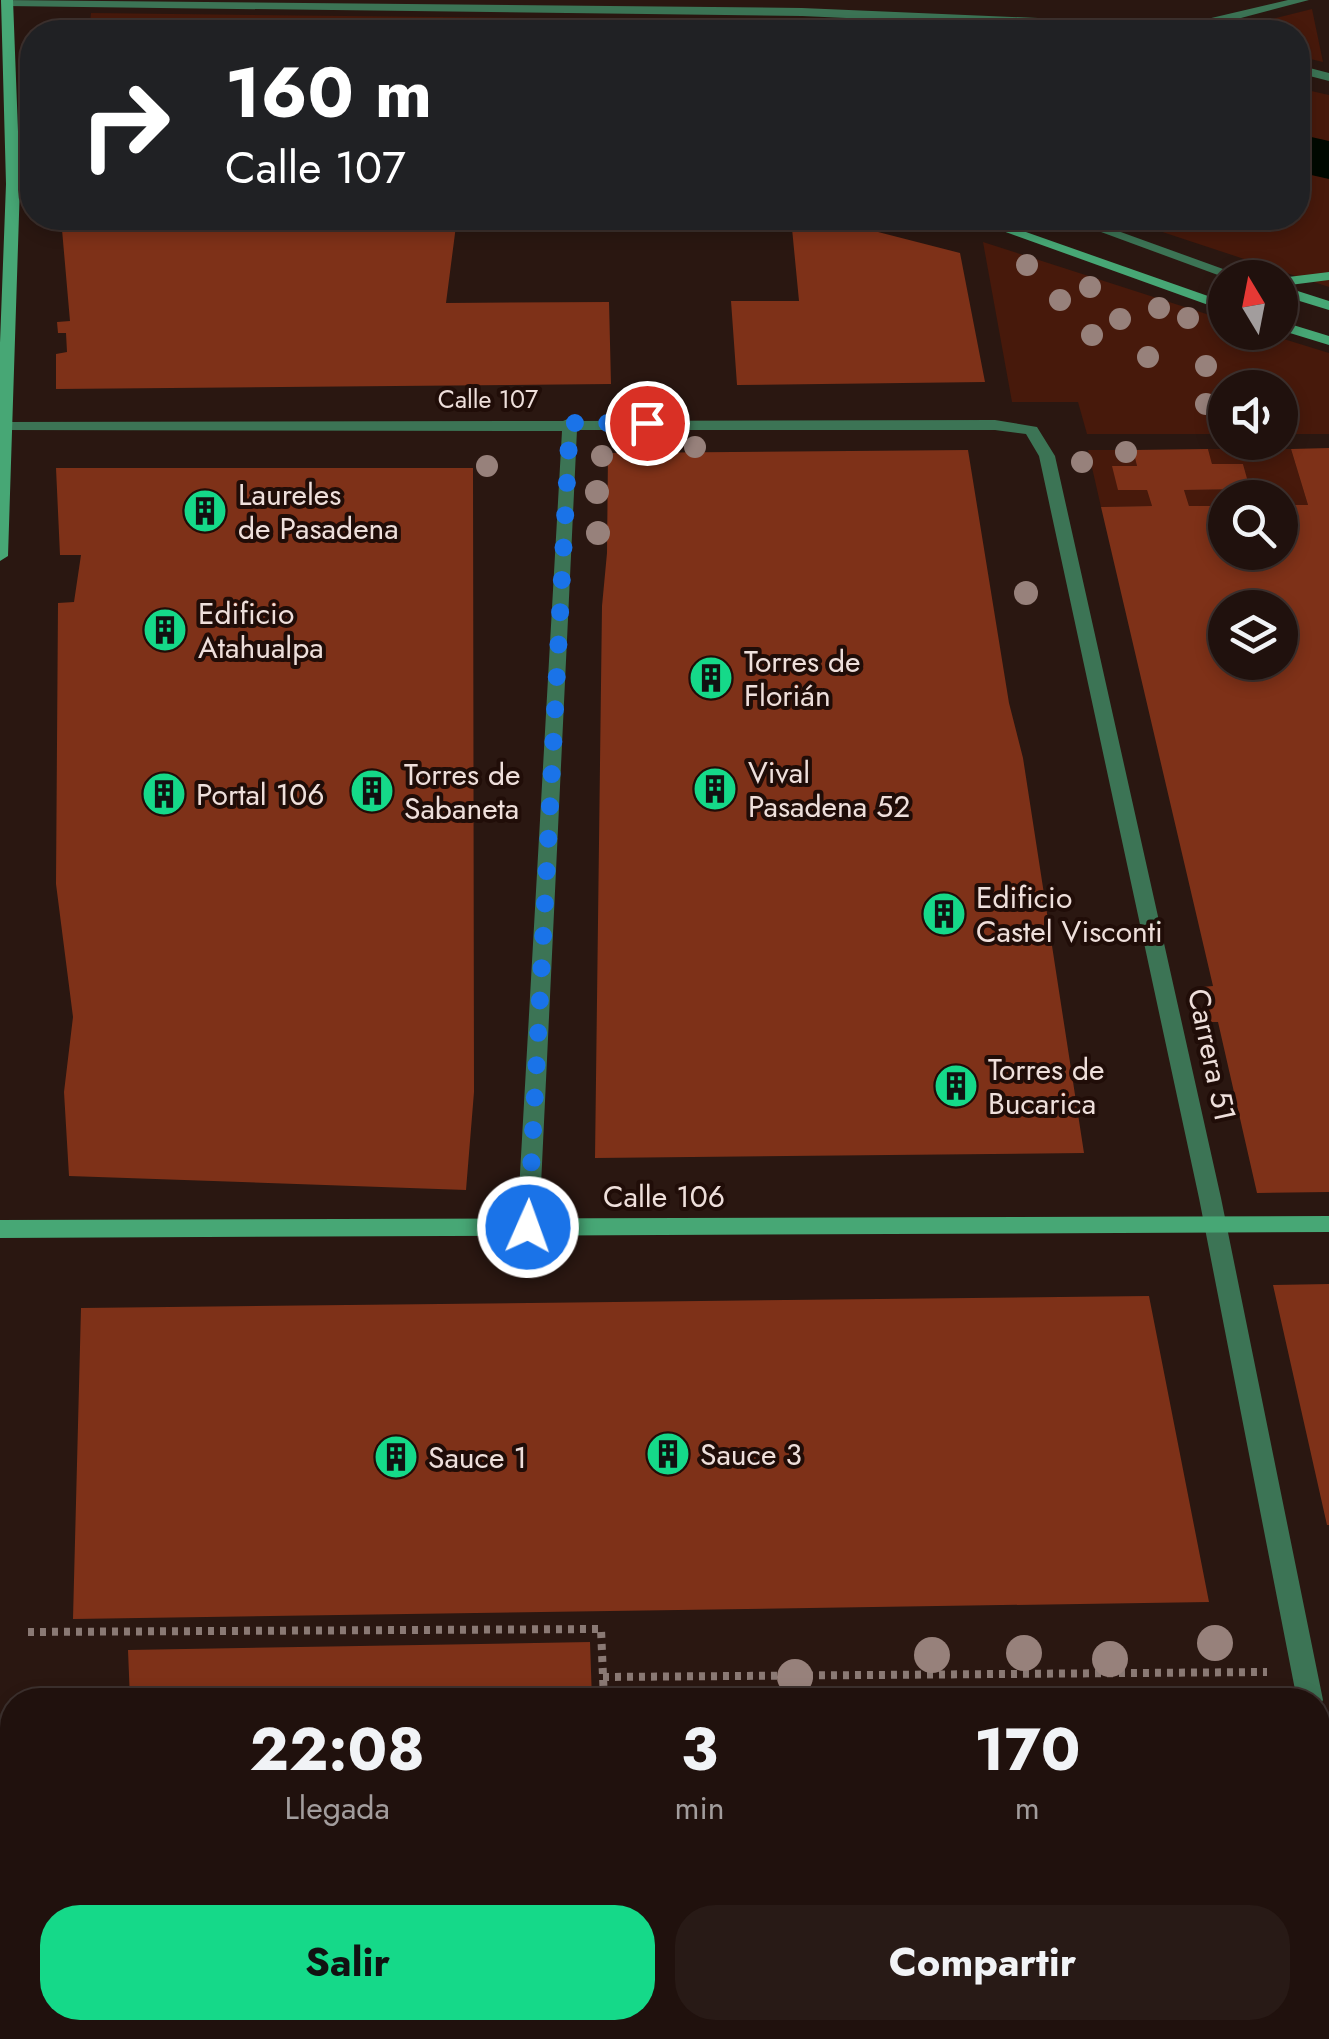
<!DOCTYPE html>
<html lang="es">
<head>
<meta charset="utf-8">
<style>
  :root { --surface:#20110d; --page:#281a16; --text:#f1f3f6; --muted:#a29d9d; --line:#3d312e; --accent:#15d989 }
  body { margin:0; font-family:Jost,sans-serif; background:var(--page); color:var(--text); height:100vh; display:flex; flex-direction:column; font-size:38px; white-space:nowrap }
  * { box-sizing:border-box; margin:0 }
  p { font-size:32px; color:var(--muted) }
  .icon { flex:none; width:55px; height:55px; fill:none; stroke:currentColor; stroke-width:2; stroke-linecap:round; stroke-linejoin:round }
  .map { position:relative; flex:1; overflow:hidden }
  .sheet { position:absolute; left:0px; top:1688px; width:1330px; height:352px; display:flex; flex-direction:column; background:var(--surface); border-radius:40px 40px 0 0; box-shadow:0 5px 15px #0003,0 0 0 2px var(--line) }
  .sheet>* { flex:none }
  .hud { position:absolute; left:20px; top:20px; width:1290px; height:210px; border-radius:40px; box-shadow:0 5px 15px #0003,0 0 0 2px var(--line); background:#202124; color:#fff; overflow:hidden }
  .needle { width:65px; rotate:350deg }
  .controls { position:absolute; left:1208px; top:260px; display:grid; gap:20px }
  .controls a { display:grid; place-items:center; width:90px; height:90px; border-radius:50%; background:var(--surface); box-shadow:0 5px 15px #0003,0 0 0 2px var(--line); font-size:50px }
  .pin { position:absolute; display:grid; place-items:center; width:85px; height:85px; color:#fff; margin:-42px; border:5px solid #fff; border-radius:50%; box-shadow:0 2px 10px #0007 }
  .me { position:absolute; width:110px; margin:-55px; rotate:2deg; stroke-linejoin:round; filter:drop-shadow(0 0 8px #0008) }
  .turn { display:flex; align-items:center; gap:35px; height:210px; padding:0 40px; font-size:45px }
  .turn .icon { width:130px; height:130px; stroke-width:2.5 }
  .turn b { display:block; font-size:70px; line-height:85px }
  .eta { display:flex; justify-content:space-evenly; align-items:center; height:170px; text-align:center }
  .eta b { font-size:60px; font-weight:700; line-height:70px }
  .primary-button { display:flex; gap:20px; margin-top:auto; padding:20px 40px }
  .primary-button a { flex:1; height:115px; border-radius:40px; background:var(--accent); color:#111; font-size:40px; font-weight:700; line-height:115px; text-align:center }
  .primary-button a+a { background:var(--page); color:var(--text) }
  .map>svg:first-child { display:block }
  .green { fill:#47190b }
  .water { fill:#000901 }
  .building { fill:#7e3118; fill-rule:evenodd }
  .lines { fill:none; stroke-linecap:round; stroke-linejoin:round }
  .path { stroke:#8a7974; stroke-width:8; stroke-dasharray:6 6; stroke-linecap:butt }
  .street { fill:#3c7455; fill-rule:evenodd }
  .secondary { fill:#47a775; fill-rule:evenodd }
  .tree { fill:#97817b }
  .route { stroke:#1a73e8; stroke-width:18; stroke-dasharray:0 32.4 }
  .labels { text-anchor:middle; dominant-baseline:central; stroke-width:8; stroke-linejoin:round; paint-order:stroke }
  .far-street-label { font-size:25px; fill:#eedfdb; stroke:#200d08 }
  .poi-label { font-size:30px; fill:#eedfdb; stroke:#200d08; text-anchor:start }
  .street-label { font-size:30px; fill:#eedfdb; stroke:#200d08 }
</style>
</head>
<body>
<div class="map">
<svg width="1329" height="2039" viewBox="0 0 1329 2039">
  <rect width="100%" height="100%" fill="#2a1711"/>
  <path class="green" d="M1312 9 1323 62 1298 56V32H1220Z
    M91 13 785 21 976 32H89Z
    M1298 88 1329 95V287L1120 218H1298Z
    M983 242 1225 320V332L1264 333 1329 353V434H1280V388H1225V434H1087L1078 402H1012Z
    M1208 449H1291L1308 505H1280V498H1225V506H1189L1184 490 1250 489 1243 464H1212Z
    M1088 450H1133L1137 466H1112L1147 490 1152 506 1101 507Z"/>
  <path class="water" d="M1298 134 1329 141V179L1298 172Z"/>
  <path class="building" d="M61 218H457L446 303 609 302 611 384 56 389V354L67 352 66 333H58L57 322 70 321Z
    M791 218 839 222 960 253 985 382 737 385 731 301H799Z
    M1329 448V1192L1257 1193 1218 1022H1210L1202 987 1213 986 1101 507 1152 506 1147 490H1118L1112 466H1137L1133 450 1208 449 1212 464H1243L1250 489 1184 490 1189 506H1225V552H1280V505H1308L1291 449ZM1225 608H1280V662H1225Z
    M968 450 1009 703 1023 758 1084 1153 595 1158 602 606 607 553 608 453Z
    M56 468H473L474 1092 466 1190 69 1176 64 1092 73 1017 56 884 58 603 74 602 81 555H60Z
    M1329 1284V1525H1327L1273 1285Z
    M1149 1296 1209 1602 73 1619 81 1308Z
    M590 1642 592 1700H130L128 1650Z
    M183 2028H592V2039H182Z
    M816 2028H1191L1193 2039H816Z"/>
  <g class="lines">
    <path class="path" d="M28 1632 601 1629 604 1700
      M603 1677 1267 1672
      M703 2028V2039"/>
    <path class="street" d="M1 0 802 8 1060 19 1142 27 1207 19 1288 0H1309L1207 27 1160 32 802 16 6 6 2 5Z
      M1298 65 1329 73V81L1298 73Z
      M32 132V140H13L6 136 13 132Z
      M1063 218H1082L1248 278H1226Z
      M570 418 576 421 995 420 1037 427 1055 456 1221 1198 1323 1700 1319 1708 1318 1700H1297L1199 1198 1039 456 1026 434 995 430H577L539 1227 536 1233H520L517 1227 562 431 0 430V424L5 422 563 421Z
      M1318 1722 1329 1730V1802L1320 1799 1318 1793Z"/>
    <path class="secondary" d="M1 0H13L20 184 8 556 0 561V343L6 184Z
      M967 218H986L1225 302V311Z
      M1329 272V280L1282 286 1329 301V310L1280 295V278Z
      M1280 321 1329 336V345L1280 330Z
      M1329 1216V1232L0 1238V1220Z"/>
  </g>
  <g class="tree">
    <circle cx="1027" cy="265" r="11"/>
    <circle cx="1090" cy="287" r="11"/>
    <circle cx="1060" cy="300" r="11"/>
    <circle cx="1159" cy="308" r="11"/>
    <circle cx="1188" cy="318" r="11"/>
    <circle cx="1120" cy="319" r="11"/>
    <circle cx="1092" cy="335" r="11"/>
    <circle cx="1148" cy="357" r="11"/>
    <circle cx="1206" cy="366" r="11"/>
    <circle cx="1206" cy="404" r="11"/>
    <circle cx="695" cy="447" r="11"/>
    <circle cx="661" cy="449" r="11"/>
    <circle cx="1126" cy="452" r="11"/>
    <circle cx="602" cy="456" r="11"/>
    <circle cx="1082" cy="462" r="11"/>
    <circle cx="487" cy="466" r="11"/>
    <circle cx="597" cy="492" r="12"/>
    <circle cx="598" cy="533" r="12"/>
    <circle cx="1026" cy="593" r="12"/>
    <circle cx="1215" cy="1643" r="18"/>
    <circle cx="1024" cy="1653" r="18"/>
    <circle cx="932" cy="1655" r="18"/>
    <circle cx="1110" cy="1659" r="18"/>
    <circle cx="795" cy="1677" r="18"/>
  </g>
  <g class="lines">
    <path class="route" d="M528 1227 570 423H647"/>
  </g>
  <defs>
    <symbol id="building-disc" viewBox="-11 -11 22 22"><circle r="9.5" fill="#15d989" stroke="#200d08"/><path d="M-4-6H4V6H1V3H-1V6H-4ZM-2.5-4.3h1.7v1.8h-1.7ZM.8-4.3h1.7v1.8H.8ZM-2.5-1h1.7V.8h-1.7ZM.8-1h1.7V.8H.8Z" fill="#111"/></symbol>
  </defs>
  <g fill-rule="evenodd">
    <use href="#building-disc" x="180" y="486" width="50" height="50"/>
    <use href="#building-disc" x="140" y="605" width="50" height="50"/>
    <use href="#building-disc" x="686" y="653" width="50" height="50"/>
    <use href="#building-disc" x="690" y="764" width="50" height="50"/>
    <use href="#building-disc" x="347" y="766" width="50" height="50"/>
    <use href="#building-disc" x="139" y="769" width="50" height="50"/>
    <use href="#building-disc" x="919" y="889" width="50" height="50"/>
    <use href="#building-disc" x="931" y="1061" width="50" height="50"/>
    <use href="#building-disc" x="643" y="1429" width="50" height="50"/>
    <use href="#building-disc" x="371" y="1432" width="50" height="50"/>
  </g>
  <g class="labels">
    <g class="far-street-label">
      <text x="488" y="399">Calle 107</text>
    </g>
    <g class="poi-label">
      <text x="238" y="494">Laureles<tspan x="238" dy="34">de Pasadena</tspan></text>
      <text x="198" y="613">Edificio<tspan x="198" dy="34">Atahualpa</tspan></text>
      <text x="744" y="661">Torres de<tspan x="744" dy="34">Florián</tspan></text>
      <text x="748" y="772">Vival<tspan x="748" dy="34">Pasadena 52</tspan></text>
      <text x="404" y="774">Torres de<tspan x="404" dy="34">Sabaneta</tspan></text>
      <text x="196" y="794">Portal 106</text>
      <text x="976" y="897">Edificio<tspan x="976" dy="34">Castel Visconti</tspan></text>
      <text x="988" y="1069">Torres de<tspan x="988" dy="34">Bucarica</tspan></text>
      <text x="700" y="1454">Sauce 3</text>
      <text x="428" y="1457">Sauce 1</text>
    </g>
    <g class="street-label">
      <text transform="translate(1212 1055) rotate(78)">Carrera 51</text>
      <text x="664" y="1196">Calle 106</text>
    </g>
  </g>
</svg>
<div class="controls">
<a><svg class="needle" viewBox="-14 -14 28 28"><path d="M0-13l5 13h-10z" fill="#e53935"/><path d="M0 13l5-13h-10z" fill="#a29d9d"/></svg></a>
<a><svg class="icon" aria-label="sound" viewBox="0 0 24 24"><path d="M4 9h4l5-4v14l-5-4H4zM17 9q2 3 0 6"/></svg></a>
<a><svg class="icon" aria-label="search" viewBox="0 0 24 24"><circle cx="10" cy="10" r="6"/><path d="M15 15l6 6"/></svg></a>
<a><svg class="icon" aria-label="layers" viewBox="0 0 24 24"><path d="M12 4l9 5-9 5-9-5zM3 14l9 5 9-5"/></svg></a>
</div>
<div class="pin" style="left:647px;top:423px;background:#d93025"><svg class="icon" aria-label="arrive" viewBox="0 0 24 24"><path d="M6 21V4h12l-3 4 3 4H6"/></svg></div>
<svg class="me" style="left:528px;top:1227px" viewBox="-20 -20 40 40"><circle r="17" fill="#1a73e8" stroke="#fff" stroke-width="3"/><path d="M0-11L8 9 0 5-8 9z" fill="#fff"/></svg>
<div class="hud">
<div class="turn"><svg class="icon" aria-label="right" viewBox="0 0 24 24"><path d="M7 20v-9h11M14 6l5 5-5 5"/></svg><div><b>160 m</b>Calle 107</div></div>
</div>
<section class="sheet">
<div class="eta">
<div><b>22:08</b><p>Llegada</p></div>
<div><b>3</b><p>min</p></div>
<div><b>170</b><p>m</p></div>
</div>
<div class="primary-button"><a>Salir</a><a>Compartir</a></div>
</section>
</div>
</body>
</html>
